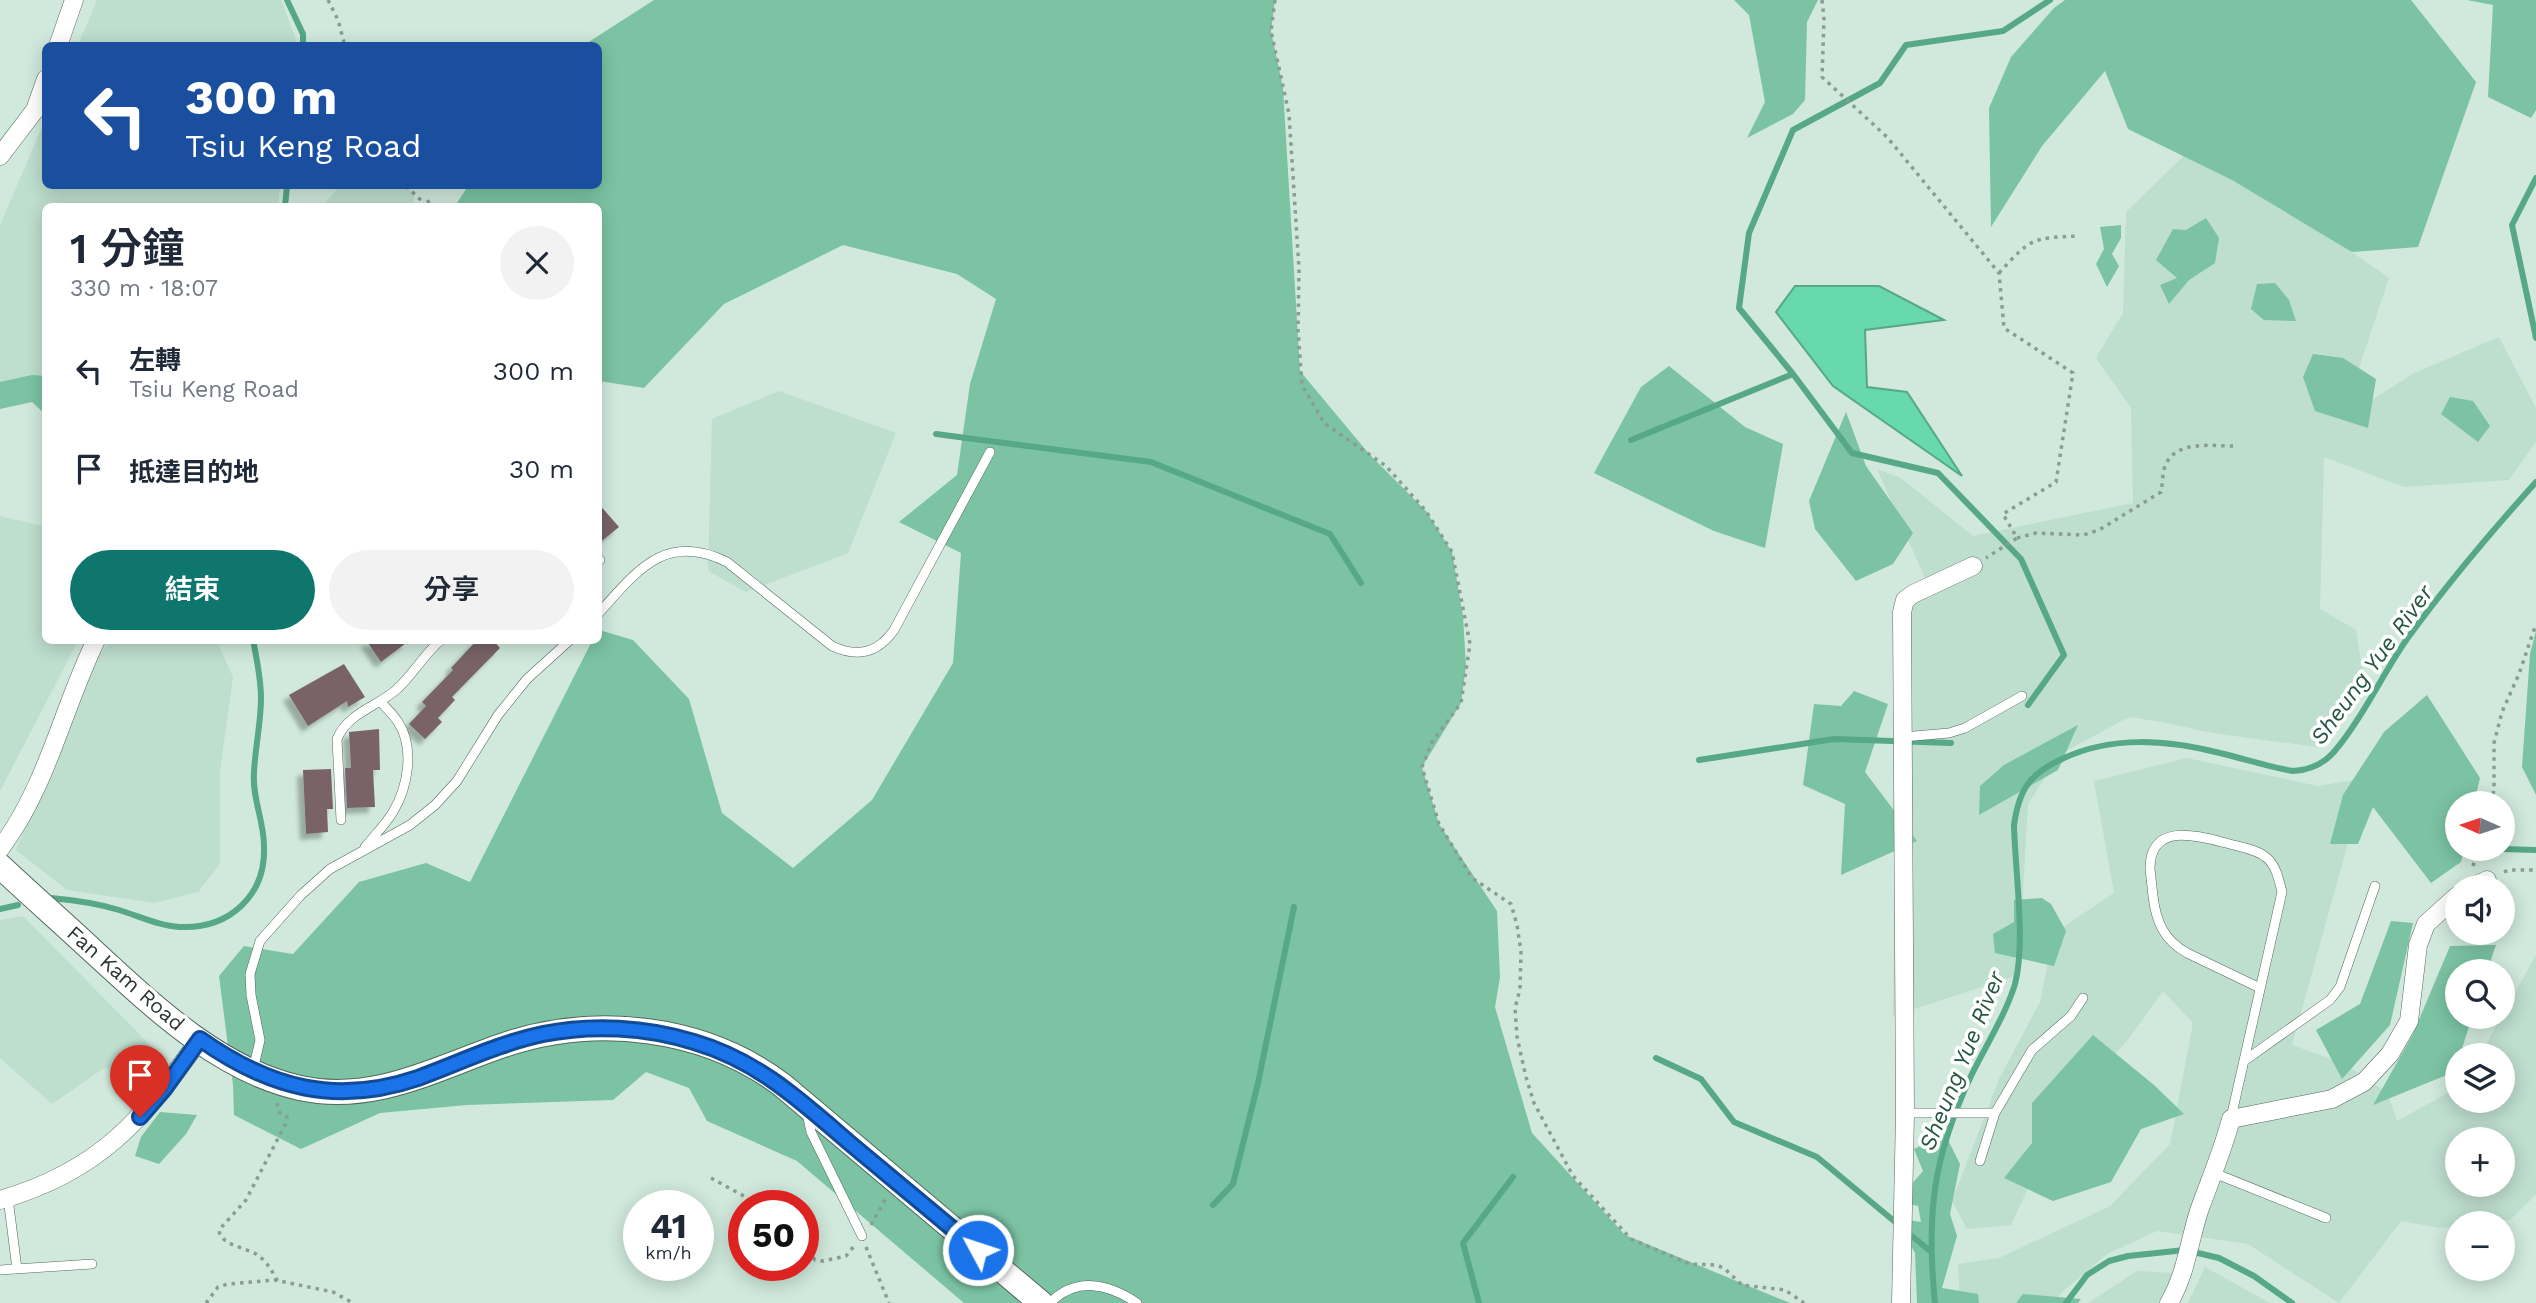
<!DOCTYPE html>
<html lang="zh-TW">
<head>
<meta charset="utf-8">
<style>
  :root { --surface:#fff; --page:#f2f2f3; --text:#1f2937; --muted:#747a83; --accent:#0f766e }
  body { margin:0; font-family:"Work Sans","Noto Sans TC",sans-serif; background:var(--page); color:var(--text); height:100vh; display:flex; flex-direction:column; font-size:26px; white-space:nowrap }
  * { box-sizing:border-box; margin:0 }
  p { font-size:23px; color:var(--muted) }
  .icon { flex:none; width:38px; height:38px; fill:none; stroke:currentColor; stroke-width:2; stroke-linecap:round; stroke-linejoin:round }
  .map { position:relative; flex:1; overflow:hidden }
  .side { position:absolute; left:42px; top:203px; width:560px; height:441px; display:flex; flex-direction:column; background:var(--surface); border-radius:10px; box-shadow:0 4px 18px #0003 }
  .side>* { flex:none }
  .guide { position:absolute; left:42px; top:42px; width:560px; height:147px; border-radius:10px; box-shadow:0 4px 18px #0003; background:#1a4fa0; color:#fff; overflow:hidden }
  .needle { width:46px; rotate:273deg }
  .tools { position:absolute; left:2445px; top:791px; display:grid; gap:14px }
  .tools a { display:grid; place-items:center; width:70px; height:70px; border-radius:50%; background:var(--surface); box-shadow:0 4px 18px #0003; font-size:35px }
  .speed { position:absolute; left:623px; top:1190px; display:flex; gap:14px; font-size:35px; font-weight:700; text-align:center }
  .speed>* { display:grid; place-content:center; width:91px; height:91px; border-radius:50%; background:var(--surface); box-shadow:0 4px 18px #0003; line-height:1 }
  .speed small { font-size:18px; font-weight:400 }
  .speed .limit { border:10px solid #d22; background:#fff; color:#111 }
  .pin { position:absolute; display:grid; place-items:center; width:60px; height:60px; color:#fff; margin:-72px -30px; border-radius:50% 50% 50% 0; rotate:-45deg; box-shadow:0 0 7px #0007 }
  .pin .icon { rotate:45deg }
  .me { position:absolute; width:77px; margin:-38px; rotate:310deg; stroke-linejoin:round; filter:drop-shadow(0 0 5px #0008) }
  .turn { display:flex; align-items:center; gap:24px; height:147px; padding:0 28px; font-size:32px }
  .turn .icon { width:91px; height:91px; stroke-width:2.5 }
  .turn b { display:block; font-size:49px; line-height:60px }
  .round { display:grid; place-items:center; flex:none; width:74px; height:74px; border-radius:37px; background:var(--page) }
  .overview { display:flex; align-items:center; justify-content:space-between; height:119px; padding:0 28px }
  h1 { font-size:42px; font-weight:600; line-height:52px }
  .primary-button { display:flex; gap:14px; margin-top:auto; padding:14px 28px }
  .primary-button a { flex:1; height:80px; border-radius:42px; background:var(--accent); color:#fff; font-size:28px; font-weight:600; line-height:80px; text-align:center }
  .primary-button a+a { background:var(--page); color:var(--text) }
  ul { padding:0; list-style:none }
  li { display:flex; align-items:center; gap:21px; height:98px; padding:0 28px }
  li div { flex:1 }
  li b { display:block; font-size:26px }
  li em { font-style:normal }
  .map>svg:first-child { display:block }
  .built { fill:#bedece; fill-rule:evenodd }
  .green { fill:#7bc3a3 }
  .water { fill:#67d9aa; stroke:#56a886; stroke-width:2 }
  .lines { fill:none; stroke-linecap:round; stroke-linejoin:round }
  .stream { stroke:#56a886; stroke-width:6 }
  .building { fill:#796369; filter:url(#shadow) }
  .service-casing { stroke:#53695e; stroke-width:10 }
  .minor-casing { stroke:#53695e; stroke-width:19 }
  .secondary-casing { stroke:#53695e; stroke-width:26 }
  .path { stroke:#8a9c93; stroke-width:3.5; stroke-dasharray:3.5 5; stroke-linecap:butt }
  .service { stroke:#fff; stroke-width:9 }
  .minor { stroke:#fff; stroke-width:18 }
  .secondary { stroke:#fff; stroke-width:24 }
  .route-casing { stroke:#114b97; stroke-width:18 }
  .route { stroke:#1a73e8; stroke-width:12 }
  .labels { text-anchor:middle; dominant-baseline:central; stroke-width:7; stroke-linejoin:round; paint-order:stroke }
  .street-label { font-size:21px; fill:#2e3733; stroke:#fff }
  .water-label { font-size:23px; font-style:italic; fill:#275743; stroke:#fff }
</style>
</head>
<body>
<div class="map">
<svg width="2536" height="1303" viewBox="0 0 2536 1303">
  <defs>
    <filter id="shadow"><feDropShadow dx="-6" dy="6" stdDeviation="2" flood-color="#0004"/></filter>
  </defs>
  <rect width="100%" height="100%" fill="#d0e9dc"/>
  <path class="built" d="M97 0H281L298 45H78Z
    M45 120 46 186H280L278 206H46L45 395 0 407V225Z
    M2196 144 2389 278 2342 419 2414 373 2499 337 2536 408V442L2509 480 2404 487 2324 457 2320 609 2356 630 2362 668 2317 747 2212 733 2162 722 2129 717 2060 754 2028 804 2018 975 1893 1016 1899 597 1925 578 1877 469 1901 478 1973 536 2133 503 2131 408 2096 358 2123 313 2126 212Z
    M340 186H404L415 194 412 206H322Z
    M779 391 896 433 848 553 746 592 708 571 712 419Z
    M0 516 42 526 46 545V640L78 641 0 791Z
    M110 641H217L233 677 220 771V864L198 892 155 903 67 890 16 850 98 657Z
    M2187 758 2318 786 2366 778 2292 1045 2347 1065 2388 1094 2397 1121 2457 1088V1101H2502V1055H2480L2536 955V1194L2510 1220 2457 1223V1226L2441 1228 2401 1221 2339 1303 2248 1244 2157 1231 2107 1254 2060 1294 2055 1303H1960L1958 1264 1999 1258 2110 1206 2170 1144 2193 1023 2163 991 2127 1041 2064 1111 2011 1225 1967 1229 1952 1201 1999 1079 2040 1002 2054 933 2114 893 2094 781ZM2457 1139H2502V1185H2457Z
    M23 916 157 1052 145 1073 104 1068 52 1104 0 1058V920Z
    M2205 1267 2270 1303H2188Z
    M2137 1271 2174 1273 2158 1303H2088Z"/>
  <path class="green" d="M654 0H1275L1271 31 1283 88 1300 371 1370 455 1426 511 1452 552 1463 616 1466 666 1461 703 1422 767 1439 824 1497 911 1500 977 1495 1007 1532 1133 1625 1235 1790 1303H964L797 1161 707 1121 689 1088 646 1072 613 1100 467 1105 380 1113 301 1149 234 1115 233 1085 219 976 244 946 293 954 359 882 426 863 470 882 592 641 598 640 599 630 633 640 689 699 722 813 793 868 872 800 953 663 961 553 899 522 957 475 970 384 996 299 957 274 843 245 724 304 644 388 599 381 598 206H455L468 186H598V46L584 45Z
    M1734 0H1818L1807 22 1805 100 1793 114 1747 138 1765 102 1749 15Z
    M2065 0H2411L2476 82 2418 247 2352 252 2232 180 2128 129 2105 71 2042 146 1991 227 1989 108 2011 57 2054 8Z
    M2467 0H2536V110L2531 118 2488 97 2493 5Z
    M2206 218 2219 238 2215 263 2189 280 2169 304 2160 285 2177 278 2156 260 2173 229 2186 230Z
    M2121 225V238L2112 254 2119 266 2107 287 2096 264 2104 249 2100 227Z
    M2275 283 2289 300 2296 321 2264 320 2251 309 2257 284Z
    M2313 354 2343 358 2376 379 2368 428 2315 411 2303 377Z
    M1669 366 1745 427 1783 444 1765 548 1714 531 1594 473 1641 387Z
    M32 375 45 376V414L32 402 0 409V382Z
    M2450 397 2473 401 2490 426 2478 442 2441 414Z
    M1846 412 1866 466 1913 533 1893 564 1856 581 1815 529 1809 501Z
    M2536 631V795L2522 767 2530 654Z
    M1854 691 1888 704 1865 772 1917 841 1841 875 1845 804 1803 785 1814 704 1841 706Z
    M2427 695 2480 778 2474 803H2457V849H2464L2461 862 2431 883 2373 807 2358 844H2330L2343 795 2384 732Z
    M2078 725 2058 770 1979 815 1980 786 2004 765Z
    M2042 898 2051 904 2066 931 2054 966 1995 953 1993 934 2014 922V900Z
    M2391 921 2413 923 2390 1025 2342 1079 2316 1030 2360 1004Z
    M2496 945 2487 971H2457V1017H2472L2460 1055H2457L2454 1072 2373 1105 2413 1034 2450 946Z
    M2093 1035 2154 1085 2184 1114 2141 1129 2111 1182 2053 1201 2004 1178 2032 1143V1103Z
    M160 1112 197 1115 186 1134 159 1164 135 1156 141 1137Z
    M1945 1134 1960 1164 1950 1214 1957 1236 1942 1288 1978 1294 1979 1303H1917L1915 1253 1895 1218 1921 1222 1918 1206 1897 1201 1923 1171 1914 1149Z
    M2023 1294 2081 1299 2078 1303H2016Z"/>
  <path class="water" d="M1795 286H1879L1944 320 1865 330 1867 387 1907 392 1962 476 1833 386 1776 312Z"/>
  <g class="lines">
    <path class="stream" d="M287 0 303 34V46
      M2536 178 2512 225 2536 338
      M285 206 287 186
      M936 434 1151 462 1330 534 1361 583
      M1631 440 1793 374
      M2028 705 2064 655 2021 559 1938 473 1852 453 1793 374 1739 308 1749 233 1793 130 1880 83 1906 45 2003 31 2050 0
      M1699 760 1834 739 1951 743
      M2502 849 2536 850
      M51 898C74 900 96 903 119 910 139 916 159 926 180 927 229 929 266 896 264 846 264 821 252 798 254 773 255 748 261 723 261 698 261 679 257 660 253 640
      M0 909 18 905
      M1656 1058 1701 1079 1734 1122 1817 1157 1930 1251
      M1213 1205 1233 1184 1258 1083 1294 907
      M1479 1303 1463 1243 1513 1177
      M1935 1303C1926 1214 1933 1157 1971 1076 1985 1047 2006 1014 2015 984 2026 942 2015 871 2014 825 2019 790 2029 774 2062 759 2112 735 2167 740 2220 753 2245 759 2268 767 2293 771 2312 770 2327 762 2338 747 2365 714 2383 673 2407 639 2447 584 2491 532 2536 482
      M2066 1303 2087 1275 2109 1261 2128 1256 2185 1250 2219 1258 2254 1276 2292 1303"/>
  </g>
  <path class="building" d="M598 503 619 527 598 544Z
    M366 640H410L381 662Z
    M477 640H493L500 648 452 697 455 700 438 718 442 722 425 739 409 724 426 706 422 702 453 670 451 668Z
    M344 664 365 697 348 707 347 701 308 726 289 695Z
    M379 729 380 770H373L375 807 347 808 345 768H351L349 732Z
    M331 769 333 809H327L328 832 306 834 303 770Z"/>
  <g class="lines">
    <defs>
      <path id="service" d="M598 559 600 560
        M598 614C637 571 665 531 727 562L832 646C858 658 878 653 894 630L990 452
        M1903 737 1949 733 1965 728 2022 696
        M341 820 337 739C348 713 376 707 396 690 413 675 423 655 441 640
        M365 847C374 836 385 825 393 812 408 787 415 748 398 722 393 714 386 708 380 701
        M2244 1061 2330 1000 2340 987 2375 886
        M253 1070 260 1040 251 995 250 974 260 941 301 895 330 869 410 825 435 805 457 781 498 715 527 679 570 640
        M807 1113 811 1132 862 1236
        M1905 1113H1995
        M2231 1118 2282 892C2279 881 2277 867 2267 858 2257 849 2239 847 2226 843 2199 836 2150 821 2150 869 2151 878 2152 887 2153 896 2156 922 2164 940 2187 953L2260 988
        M1980 1161 1995 1113 2032 1050 2071 1016 2083 998
        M2214 1173 2326 1218
        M8 1198 17 1269
        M0 1270 92 1264
        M1050 1303C1076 1276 1109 1284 1137 1303"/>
      <path id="minor" d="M58 46 74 0
        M0 156 35 110 46 79
        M0 849C47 787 62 710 96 640
        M2472 887 2487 880
        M0 1200C100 1171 141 1121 200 1039
        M1901 1303 1905 1113 1902 612 1905 600 1913 594 1973 566
        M2169 1303C2186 1274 2189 1242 2199 1211 2210 1180 2223 1150 2231 1119L2332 1099 2364 1082 2390 1054 2409 1021 2418 945 2426 924 2457 896"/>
      <path id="secondary" d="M0 866C31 895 63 923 94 952 153 1006 219 1070 300 1088 374 1104 436 1068 504 1045 596 1014 704 1026 782 1085L1041 1303"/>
    </defs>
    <use href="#service" class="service-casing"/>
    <use href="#minor" class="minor-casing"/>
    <use href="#secondary" class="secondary-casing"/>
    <path class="path" d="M328 0 338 20 345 46
      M1275 0 1271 31 1289 114 1299 269 1298 330 1302 385 1324 423 1386 466 1426 511 1452 552 1470 644 1461 703 1432 742 1422 767 1439 824 1472 878 1511 904 1517 925 1521 952 1520 989 1515 1008 1517 1037 1526 1077 1534 1103 1573 1176 1631 1239 1690 1264 1716 1265 1724 1268 1742 1285 1785 1290 1804 1303
      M1822 0 1824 19 1822 77 1887 137 1999 273 2004 328 2073 373 2056 482 2003 514 2017 538 1986 558
      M406 186 424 203
      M419 206 434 199
      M1999 273C2031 238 2031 238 2079 236
      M2017 538 2036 533 2083 535 2099 530 2161 492C2163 483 2162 472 2166 464 2177 440 2212 446 2233 446
      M2492 803 2494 788V743L2502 712 2519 674 2536 624
      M2473 866 2478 849
      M2504 872 2509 870H2536
      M277 1103 279 1112 287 1117 286 1123 246 1200 219 1230C220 1245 244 1247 256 1254 267 1261 272 1271 278 1282
      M711 1178 762 1206
      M871 1225 886 1198
      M803 1244 815 1260 823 1261 846 1256 855 1245
      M866 1247 889 1303
      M206 1303 218 1287 228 1284 275 1280 333 1292 353 1303"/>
    <use href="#service" class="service"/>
    <use href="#minor" class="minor"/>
    <use href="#secondary" class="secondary"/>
  </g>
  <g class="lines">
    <defs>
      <path id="route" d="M140 1117 165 1088 200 1039C269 1088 336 1106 418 1078 459 1063 500 1043 543 1034 592 1024 646 1027 694 1042 759 1061 802 1102 852 1145 894 1180 936 1215 978 1250"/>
    </defs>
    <use href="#route" class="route-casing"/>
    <use href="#route" class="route"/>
  </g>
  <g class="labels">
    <g class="street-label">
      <text transform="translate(126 978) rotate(41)">Fan Kam Road</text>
    </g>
    <g class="water-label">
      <text transform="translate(2372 665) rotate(-54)">Sheung Yue River</text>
      <text transform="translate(1962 1061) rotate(-68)">Sheung Yue River</text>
    </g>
  </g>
</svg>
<div class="tools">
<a><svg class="needle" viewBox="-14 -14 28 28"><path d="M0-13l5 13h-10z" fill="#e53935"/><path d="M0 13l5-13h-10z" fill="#747a83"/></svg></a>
<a><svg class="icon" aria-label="sound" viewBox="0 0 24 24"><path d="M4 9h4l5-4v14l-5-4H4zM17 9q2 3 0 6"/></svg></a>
<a><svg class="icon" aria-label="search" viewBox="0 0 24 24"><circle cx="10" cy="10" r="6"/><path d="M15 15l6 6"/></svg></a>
<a><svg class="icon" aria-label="layers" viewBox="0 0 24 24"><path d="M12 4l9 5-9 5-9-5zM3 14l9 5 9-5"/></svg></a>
<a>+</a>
<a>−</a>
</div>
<div class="speed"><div>41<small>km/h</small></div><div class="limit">50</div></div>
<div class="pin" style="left:140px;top:1117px;background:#d93025"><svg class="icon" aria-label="arrive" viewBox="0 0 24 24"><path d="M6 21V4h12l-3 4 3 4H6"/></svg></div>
<svg class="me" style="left:978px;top:1250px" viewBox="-20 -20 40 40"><circle r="17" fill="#1a73e8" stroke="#fff" stroke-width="3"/><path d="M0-11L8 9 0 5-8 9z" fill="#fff"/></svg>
<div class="guide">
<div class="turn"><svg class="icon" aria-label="left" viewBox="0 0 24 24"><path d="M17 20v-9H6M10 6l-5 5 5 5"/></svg><div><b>300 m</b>Tsiu Keng Road</div></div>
</div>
<section class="side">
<div class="overview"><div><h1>1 分鐘</h1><p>330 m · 18:07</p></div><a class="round"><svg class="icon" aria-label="close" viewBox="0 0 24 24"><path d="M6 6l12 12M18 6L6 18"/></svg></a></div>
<ul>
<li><svg class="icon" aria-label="left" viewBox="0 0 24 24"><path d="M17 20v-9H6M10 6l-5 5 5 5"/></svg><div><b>左轉</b><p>Tsiu Keng Road</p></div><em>300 m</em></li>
<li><svg class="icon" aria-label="arrive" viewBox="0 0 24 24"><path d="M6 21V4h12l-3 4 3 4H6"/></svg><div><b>抵達目的地</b></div><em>30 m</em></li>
</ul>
<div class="primary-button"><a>結束</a><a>分享</a></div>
</section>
</div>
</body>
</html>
